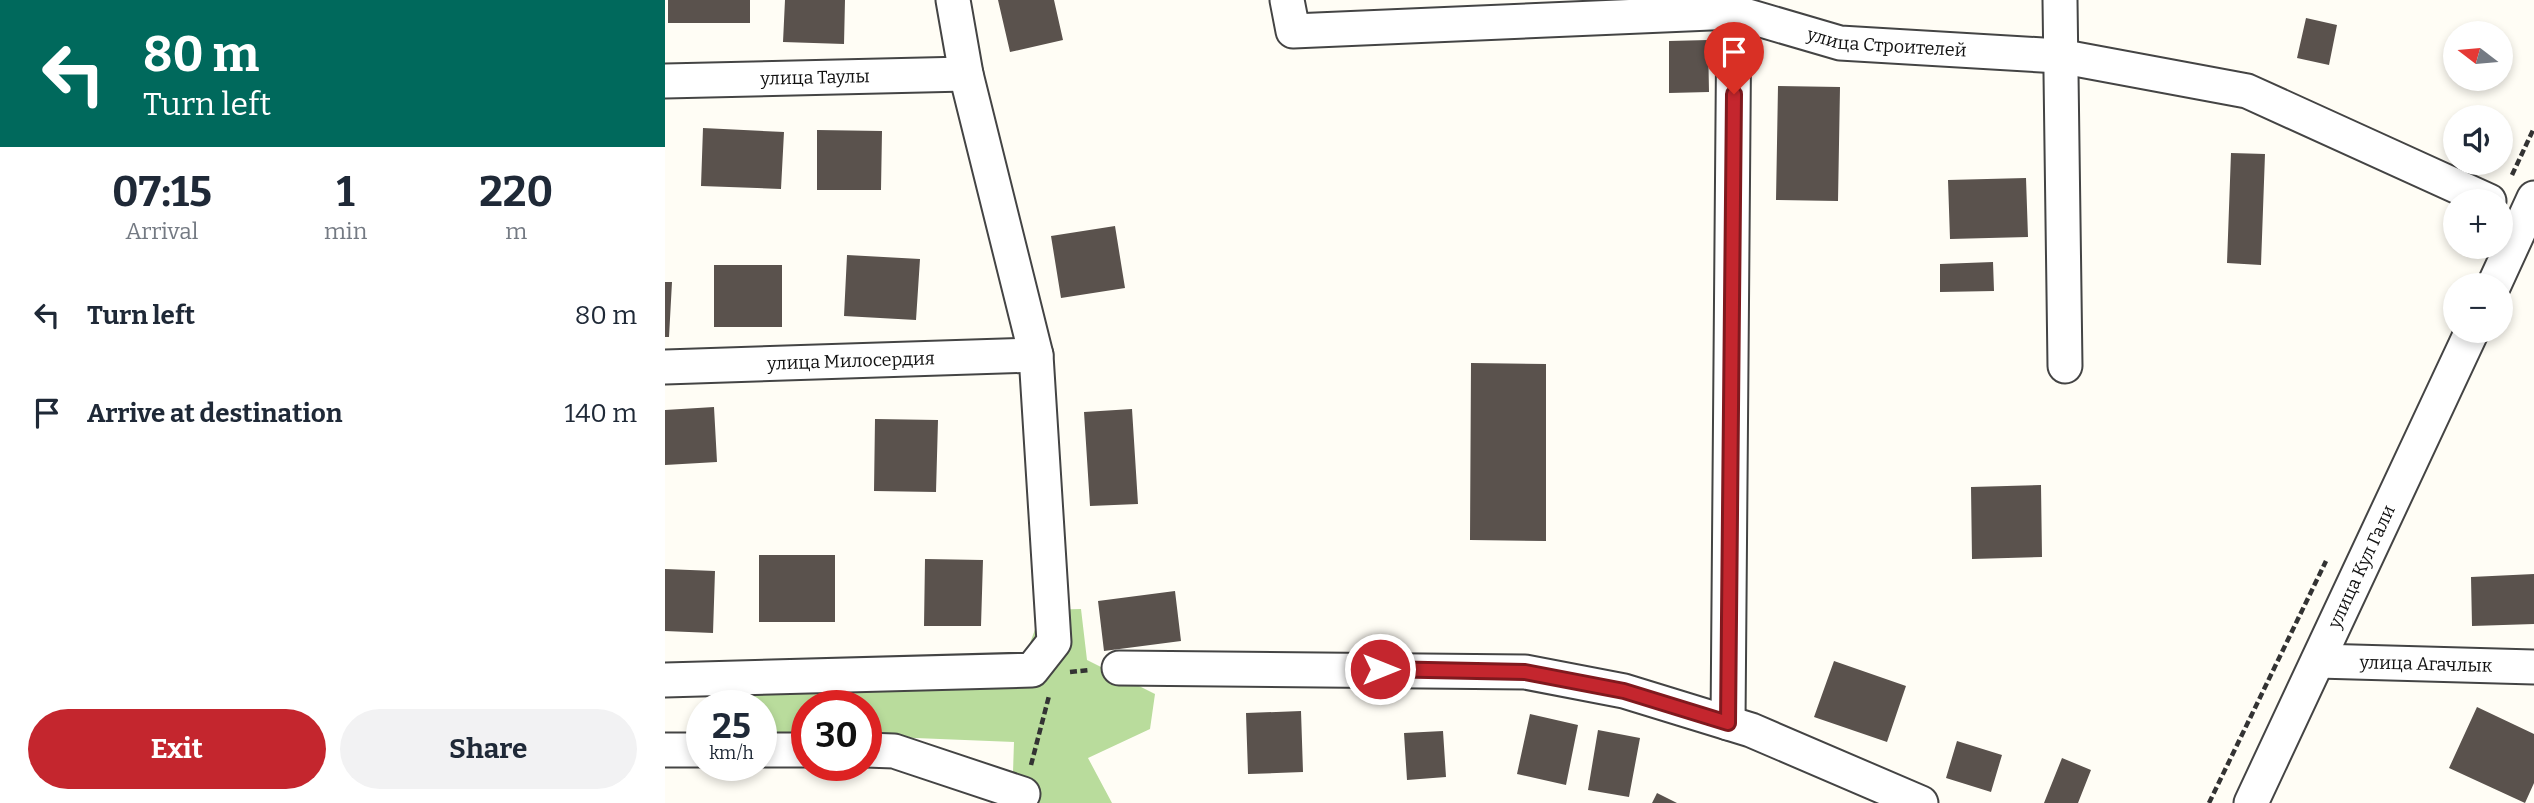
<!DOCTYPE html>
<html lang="en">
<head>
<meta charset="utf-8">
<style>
  :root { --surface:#fff; --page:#f2f2f3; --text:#1f2937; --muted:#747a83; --accent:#c4262e }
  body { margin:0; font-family:Bitter,serif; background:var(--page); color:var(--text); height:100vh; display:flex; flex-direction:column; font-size:26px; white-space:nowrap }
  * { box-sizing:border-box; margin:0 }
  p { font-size:23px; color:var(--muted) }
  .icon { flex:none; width:38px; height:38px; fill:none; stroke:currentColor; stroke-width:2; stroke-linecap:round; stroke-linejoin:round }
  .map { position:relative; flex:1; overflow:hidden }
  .panel { display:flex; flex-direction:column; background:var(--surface); width:665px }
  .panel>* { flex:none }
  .banner { background:#00695c; color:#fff; overflow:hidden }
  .needle { width:46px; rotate:286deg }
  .controls { position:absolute; left:1778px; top:21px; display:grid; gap:14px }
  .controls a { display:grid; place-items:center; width:70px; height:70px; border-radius:50%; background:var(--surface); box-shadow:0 4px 10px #0003; font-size:35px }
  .speed { position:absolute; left:21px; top:690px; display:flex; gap:14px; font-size:35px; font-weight:700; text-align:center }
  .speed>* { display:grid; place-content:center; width:91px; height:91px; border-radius:50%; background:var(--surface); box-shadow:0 4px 10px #0003; line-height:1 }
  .speed small { font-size:18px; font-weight:400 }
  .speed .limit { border:10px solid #d22; background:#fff; color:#111 }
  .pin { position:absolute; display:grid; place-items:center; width:60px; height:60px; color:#fff; margin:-72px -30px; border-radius:50% 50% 50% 0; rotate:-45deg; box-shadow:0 0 7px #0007 }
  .pin .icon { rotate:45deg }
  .me { position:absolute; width:77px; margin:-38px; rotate:90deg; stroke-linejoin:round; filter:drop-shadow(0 0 5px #0008) }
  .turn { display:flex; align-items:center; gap:24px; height:147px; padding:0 28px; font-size:32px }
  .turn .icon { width:91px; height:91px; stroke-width:2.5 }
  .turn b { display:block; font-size:49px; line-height:60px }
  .eta { display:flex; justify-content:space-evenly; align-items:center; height:119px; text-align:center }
  .eta b { font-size:42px; font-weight:700; line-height:49px }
  .button { display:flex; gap:14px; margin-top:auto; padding:14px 28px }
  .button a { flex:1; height:80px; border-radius:42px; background:var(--accent); color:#fff; font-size:28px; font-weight:700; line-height:80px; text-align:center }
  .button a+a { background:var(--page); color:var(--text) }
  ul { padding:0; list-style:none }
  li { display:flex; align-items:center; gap:21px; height:98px; padding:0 28px }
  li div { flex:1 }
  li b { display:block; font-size:26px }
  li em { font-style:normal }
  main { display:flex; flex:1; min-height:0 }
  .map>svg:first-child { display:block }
  .forest { fill:#b9dc9c }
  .building { fill:#5a524d }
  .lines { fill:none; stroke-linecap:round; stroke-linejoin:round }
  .minor-casing { stroke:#444; stroke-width:37 }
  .path { stroke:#333; stroke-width:4.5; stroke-dasharray:7 3.5; stroke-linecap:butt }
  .minor { stroke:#fff; stroke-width:33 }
  .route-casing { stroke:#7f191e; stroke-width:18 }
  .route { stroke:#c4262e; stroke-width:12 }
  .labels { text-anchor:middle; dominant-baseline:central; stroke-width:7; stroke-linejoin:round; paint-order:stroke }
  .street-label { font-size:18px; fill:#111; stroke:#fff }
</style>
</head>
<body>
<main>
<section class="panel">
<div class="banner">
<div class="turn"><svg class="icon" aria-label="left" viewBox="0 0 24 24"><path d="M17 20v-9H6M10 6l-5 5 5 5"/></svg><div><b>80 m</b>Turn left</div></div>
</div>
<div class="eta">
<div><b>07:15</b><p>Arrival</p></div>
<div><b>1</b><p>min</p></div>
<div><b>220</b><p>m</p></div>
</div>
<ul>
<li><svg class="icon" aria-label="left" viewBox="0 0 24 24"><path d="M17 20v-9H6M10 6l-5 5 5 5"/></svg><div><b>Turn left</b></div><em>80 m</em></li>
<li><svg class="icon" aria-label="arrive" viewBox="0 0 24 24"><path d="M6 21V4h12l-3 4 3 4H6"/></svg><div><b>Arrive at destination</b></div><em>140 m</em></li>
</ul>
<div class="button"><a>Exit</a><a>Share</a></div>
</section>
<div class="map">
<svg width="1869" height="803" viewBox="0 0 1869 803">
  <rect width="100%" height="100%" fill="#fffdf5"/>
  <path class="forest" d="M416 609 422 660 490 694 485 729 423 758 447 803H347L349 742 201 736V705H142V734L96 732V705H61L55 682 355 671 377 610Z"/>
  <path class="building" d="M3 0H85V23H3Z
    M120 0H180L179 44 118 42Z
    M333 0H389L398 40 345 52Z
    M1641 18 1672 25 1664 65 1632 58Z
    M1043 40 1044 92 1004 93V41Z
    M1113 86 1175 87 1173 201 1111 200Z
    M38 128 119 132 116 189 36 186Z
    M152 130 217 131 216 190H152Z
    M1566 153 1600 154 1596 265 1562 263Z
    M1361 178 1363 237 1285 239 1283 180Z
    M450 226 460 288 396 298 386 236Z
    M182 255 255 259 251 320 179 316Z
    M1328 262 1329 291 1275 292V264Z
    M49 265H117V327H49Z
    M0 282H7L4 337H0Z
    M806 363 881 364V541L805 540Z
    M49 407 52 462 0 465V410Z
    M467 409 473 504 425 506 419 412Z
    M210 419 273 420 271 492 209 491Z
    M1376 485 1377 557 1307 559 1306 487Z
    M94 555H170V622H94Z
    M260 559 318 560 316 626H259Z
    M0 569 50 571 48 633 0 631Z
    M1869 574V624L1807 626 1806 577Z
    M510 591 516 641 439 651 433 601Z
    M1169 661 1241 686 1222 742 1149 717Z
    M1812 707 1869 734V783L1860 803 1784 768Z
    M636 711 638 772 583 774 581 713Z
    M865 714 913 725 901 785 852 774Z
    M933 730 975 738 964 797 923 790Z
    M778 731 781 777 742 780 739 733Z
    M1292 741 1337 755 1326 792 1281 778Z
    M1397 758 1426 770 1413 803H1379Z
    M992 793 1012 803H987Z"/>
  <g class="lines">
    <defs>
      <g id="minor">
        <path id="s1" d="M622 0 628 31 1069 12 1175 43 1394 56 1582 91 1824 201"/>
        <path d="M1395 0 1400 366"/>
        <path id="s2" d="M0 81 301 74"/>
        <path d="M1829 285 1869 198"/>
        <path id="s3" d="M0 367 371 355"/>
        <path id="s4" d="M1653 661 1869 667"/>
        <path d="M454 668 860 672 959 691 1086 730 1256 803"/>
        <path d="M0 680 367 670 389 642 371 355 301 74 288 0"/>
        <path d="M1063 723 1069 0"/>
        <path d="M0 750H37"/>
        <path d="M96 750H142"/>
        <path d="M201 750 229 751 358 794"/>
        <path id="s5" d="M1586 803 1807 331"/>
      </g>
    </defs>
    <use href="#minor" class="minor-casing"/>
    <path class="path" d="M1847 175 1869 128
      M1783 308 1790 293
      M405 672 424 670
      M366 765 384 696
      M1544 803 1661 561"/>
    <use href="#minor" class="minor"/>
  </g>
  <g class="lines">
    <defs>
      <path id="route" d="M715 669 860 672 959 691 1063 723 1069 94"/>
    </defs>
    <use href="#route" class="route-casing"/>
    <use href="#route" class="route"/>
  </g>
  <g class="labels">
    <g class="street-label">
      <text stroke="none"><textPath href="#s1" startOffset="630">улица Строителей</textPath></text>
      <text stroke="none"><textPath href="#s2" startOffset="150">улица Таулы</textPath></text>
      <text stroke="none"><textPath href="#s3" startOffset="186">улица Милосердия</textPath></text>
      <text stroke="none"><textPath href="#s5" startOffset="261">улица Кул Гали</textPath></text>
      <text stroke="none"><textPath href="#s4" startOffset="108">улица Агачлык</textPath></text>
    </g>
  </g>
</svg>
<div class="controls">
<a><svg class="needle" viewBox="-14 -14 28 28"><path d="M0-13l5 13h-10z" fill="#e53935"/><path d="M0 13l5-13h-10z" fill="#747a83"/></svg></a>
<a><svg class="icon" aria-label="sound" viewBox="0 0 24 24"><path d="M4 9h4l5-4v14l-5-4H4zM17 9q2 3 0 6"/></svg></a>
<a>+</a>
<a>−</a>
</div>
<div class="speed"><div>25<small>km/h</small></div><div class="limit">30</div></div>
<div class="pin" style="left:1069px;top:94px;background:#d93025"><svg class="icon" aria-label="arrive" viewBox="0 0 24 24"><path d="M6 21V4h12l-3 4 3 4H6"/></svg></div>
<svg class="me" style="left:715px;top:669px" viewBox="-20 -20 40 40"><circle r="17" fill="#c4262e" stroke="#fff" stroke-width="3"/><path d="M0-11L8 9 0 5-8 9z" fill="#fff"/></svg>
</div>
</main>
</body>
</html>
